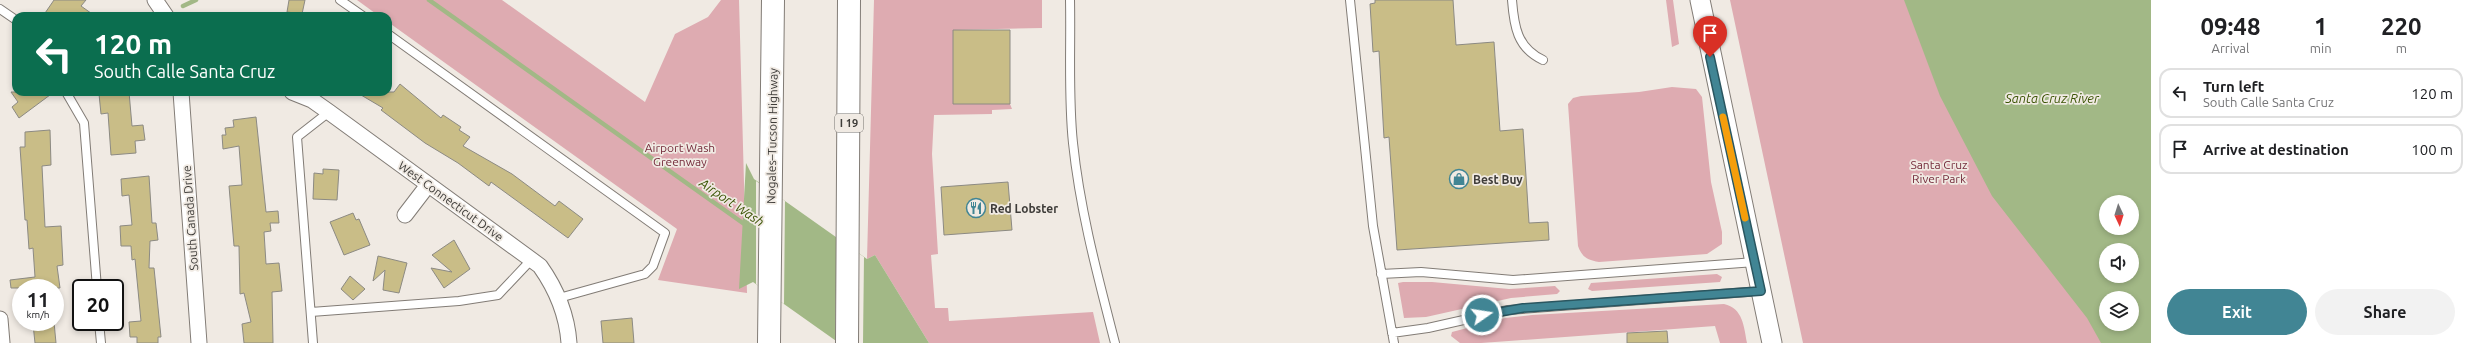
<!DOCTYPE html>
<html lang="en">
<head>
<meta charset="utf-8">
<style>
  :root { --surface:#fff; --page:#f2f2f2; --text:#202124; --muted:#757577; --line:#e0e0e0; --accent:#418594 }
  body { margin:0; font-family:Ubuntu,sans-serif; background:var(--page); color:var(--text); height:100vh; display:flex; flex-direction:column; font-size:15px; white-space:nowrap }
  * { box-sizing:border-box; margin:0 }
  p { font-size:13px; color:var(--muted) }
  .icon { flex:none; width:22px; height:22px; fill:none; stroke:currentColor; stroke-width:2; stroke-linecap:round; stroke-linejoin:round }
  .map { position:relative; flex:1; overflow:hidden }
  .details { display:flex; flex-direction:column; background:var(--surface); width:320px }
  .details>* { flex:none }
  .hud { position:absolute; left:12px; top:12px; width:380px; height:84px; border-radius:12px; box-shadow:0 2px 6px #0003; background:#0b6e4f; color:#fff; overflow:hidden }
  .needle { width:26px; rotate:176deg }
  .controls { position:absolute; left:2099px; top:195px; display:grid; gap:8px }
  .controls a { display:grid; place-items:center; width:40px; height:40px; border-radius:50%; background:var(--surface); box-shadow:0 2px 6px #0003; font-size:20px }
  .speed { position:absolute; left:12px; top:279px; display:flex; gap:8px; font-size:20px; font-weight:700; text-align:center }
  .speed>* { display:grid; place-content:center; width:52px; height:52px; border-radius:50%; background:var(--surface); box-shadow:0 2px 6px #0003; line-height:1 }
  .speed small { font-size:10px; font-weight:400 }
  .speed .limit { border:2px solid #111; border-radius:6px; background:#fff; color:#111 }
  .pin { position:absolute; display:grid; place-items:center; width:34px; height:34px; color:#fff; margin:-41px -17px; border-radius:50% 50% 50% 0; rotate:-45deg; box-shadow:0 0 4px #0007 }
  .pin .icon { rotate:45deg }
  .me { position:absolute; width:44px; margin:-22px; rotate:77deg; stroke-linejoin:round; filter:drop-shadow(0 0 3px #0008) }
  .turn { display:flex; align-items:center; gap:14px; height:84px; padding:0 16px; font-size:18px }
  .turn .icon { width:52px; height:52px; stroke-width:2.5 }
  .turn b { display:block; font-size:28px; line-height:34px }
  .eta { display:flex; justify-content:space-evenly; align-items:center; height:68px; text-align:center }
  .eta b { font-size:24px; font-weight:600; line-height:28px }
  .cta { display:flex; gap:8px; margin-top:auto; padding:8px 16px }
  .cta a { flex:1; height:46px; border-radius:24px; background:var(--accent); color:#fff; font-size:16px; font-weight:600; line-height:46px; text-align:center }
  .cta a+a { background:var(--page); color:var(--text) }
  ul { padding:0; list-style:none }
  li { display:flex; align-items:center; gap:12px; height:50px; margin:0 8px 6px; padding:0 8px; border:2px solid var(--line); border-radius:12px }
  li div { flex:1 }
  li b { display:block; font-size:15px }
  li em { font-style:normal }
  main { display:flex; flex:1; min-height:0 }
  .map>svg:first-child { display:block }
  .green { fill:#deabb1; fill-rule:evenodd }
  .water { fill:#a2b886; fill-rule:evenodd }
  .pier { fill:#f0eae3 }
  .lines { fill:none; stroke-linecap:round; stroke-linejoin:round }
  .stream { stroke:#a2b886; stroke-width:4.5 }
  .building { fill:#c9bd87; stroke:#8c8a83 }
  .service-casing { stroke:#827c76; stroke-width:10 }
  .minor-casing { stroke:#827c76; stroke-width:17 }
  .tertiary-casing { stroke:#827c76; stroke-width:21 }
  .motorway-casing { stroke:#827c76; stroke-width:24 }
  .service { stroke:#fff; stroke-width:8 }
  .minor { stroke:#fff; stroke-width:15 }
  .tertiary { stroke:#fff; stroke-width:19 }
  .motorway { stroke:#fff; stroke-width:22 }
  .route-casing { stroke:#2a5660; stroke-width:10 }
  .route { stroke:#418594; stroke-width:7 }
  .slow { stroke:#f59e0b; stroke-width:7 }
  .labels { text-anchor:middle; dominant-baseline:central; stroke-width:3.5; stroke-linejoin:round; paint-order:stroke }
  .shield { fill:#f0eae3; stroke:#73706c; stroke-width:1 }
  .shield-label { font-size:11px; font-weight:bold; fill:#3e3c39 }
  .street-label { font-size:12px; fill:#3e3c39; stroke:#f0eae3 }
  .park-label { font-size:12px; fill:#752c3c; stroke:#f0eae3 }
  .poi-label { font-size:12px; font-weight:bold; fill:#3e3c39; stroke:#f0eae3; text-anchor:start }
  .water-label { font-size:13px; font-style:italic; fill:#3a5303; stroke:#f0eae3 }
</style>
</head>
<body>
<main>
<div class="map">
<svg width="2151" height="343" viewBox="0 0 2151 343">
  <rect width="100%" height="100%" fill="#f0eae3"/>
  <path class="green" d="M357 0H502L645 102 675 34 708 17 721 0H739L747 293 658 280 677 229 388 22V16H379Z
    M874 0H1042V28L953 30V104H1010L1012 109 992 110V114L934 115 932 154 938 254 931 255 935 308H948L949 321 1093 312 1100 343H929L875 255 867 259Z
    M1666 0H1673L1679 44 1672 47Z
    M1730 0H2151V343H1803ZM2106 202H2132V228H2106ZM2106 250H2132V276H2106ZM2106 298H2132V324H2106Z
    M1672 87 1696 89 1702 97 1711 182 1722 232V244L1707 254 1599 262C1587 260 1582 257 1578 246L1568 104 1573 98 1581 96 1639 92Z
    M1717 274 1722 277 1720 282 1592 291 1588 289 1591 283Z
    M1403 282H1432L1509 289 1555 286 1560 291 1557 294 1511 298 1426 317 1404 318 1398 283Z
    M1724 304C1743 308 1744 327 1747 343H1720L1715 326 1481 343H1460L1451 336 1452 332 1505 318 1532 315Z"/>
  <path class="water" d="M1904 0H2151V343H2101L2087 318 1992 196 1940 96ZM2106 202H2132V228H2106ZM2106 250H2132V276H2106ZM2106 298H2132V324H2106Z
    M746 163 754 179 867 259 875 255 929 343H839L753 282 739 289Z"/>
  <path class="pier" d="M756 181 785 201 784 304 756 284Z
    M837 238 864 257 863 343H839L835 340Z"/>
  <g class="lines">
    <path class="stream" d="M429 0 747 226
      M183 6 196 0"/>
  </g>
  <path class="building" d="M54 0H86L81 6 95 16H43Z
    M289 0H305L302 14 287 12Z
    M1375 0H1453L1456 45 1494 42 1500 131 1523 129 1529 223 1548 222 1549 240 1397 250 1389 137 1384 138 1379 51 1373 52 1370 4 1375 3Z
    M953 30H1010V104H953Z
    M400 84 441 118 443 115 461 127 459 130 470 137 463 146 512 174 555 206 559 201 583 219 568 238 491 182 489 186 458 163 425 143 381 110 383 108 356 92H394Z
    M11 92H54L19 118 12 107 18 102Z
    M106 92H129L132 126 143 125 145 140 135 141 136 153 111 155 108 113 101 114 99 94Z
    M256 117 266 212 278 211 279 223H270L271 231 264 232 266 264 279 263 282 291 272 292 273 343H244L242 324 251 322 244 293 240 294 239 246H234L229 186 242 185 239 146 223 149 222 135H226L225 128 234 127 233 120Z
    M50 130 51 165 42 166 45 227 61 226 63 265 57 266 60 288H11L10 280 35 277 33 248 29 249 27 220H25L20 147H25V132Z
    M323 169 339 170 337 200 313 199 314 173 323 174Z
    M149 176 152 223H156L158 240 150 241 149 268H154L161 337H158V343H137V337H130L129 322 141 321 135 259 132 260 131 246H121L120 226 132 225 129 195 122 196 121 179Z
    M1008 182 1012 230 944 235 941 187Z
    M353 213 356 220 359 219 370 245 344 255 330 222Z
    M454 240 470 269 444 288 431 268 452 272 432 255Z
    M378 256 407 263 399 293 383 290 385 270 373 281Z
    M350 276 365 289 353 300 341 289Z
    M632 318 634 343H603L601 321Z
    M54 322 56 343H35L33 324Z
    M1667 331 1668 343H1627V333Z"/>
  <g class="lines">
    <defs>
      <path id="service" d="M340 0 363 16
        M1070 0C1071 47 1068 96 1073 143 1080 211 1098 277 1115 343
        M1350 0 1373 226 1394 343
        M1512 0C1514 26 1517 48 1543 60
        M0 9 16 20
        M388 34 665 233 653 266 645 274 559 298
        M66 92 84 123 97 288
        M1381 274 1421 272 1513 280 1755 262
        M311 312 459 301 498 295 532 259
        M99 322 101 343
        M1392 333 1428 328 1508 310 1761 291
        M313 343 297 137 329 112"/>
      <path id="minor" d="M155 0 166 16
        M181 92 199 343
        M292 92 312 100 329 112 540 266C557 290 567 314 569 343
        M405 215 428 185
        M0 319 2 343"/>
      <path id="tertiary" d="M1700 0 1772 343"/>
      <path id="motorway" d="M769 343 773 0
        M847 343 849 0"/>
    </defs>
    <use href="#service" class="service-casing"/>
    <use href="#minor" class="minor-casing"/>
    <use href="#tertiary" class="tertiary-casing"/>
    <use href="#motorway" class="motorway-casing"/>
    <use href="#service" class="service"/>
    <use href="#minor" class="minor"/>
    <use href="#tertiary" class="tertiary"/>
    <use href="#motorway" class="motorway"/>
  </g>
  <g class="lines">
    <defs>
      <path id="route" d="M1482 315 1523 308 1761 291 1710 57"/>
    </defs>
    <use href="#route" class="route-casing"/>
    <use href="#route" class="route"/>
    <path class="slow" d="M1723 117 1745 218"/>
  </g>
  <defs>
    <symbol id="shop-ring" viewBox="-11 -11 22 22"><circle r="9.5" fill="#f0eae3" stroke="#418594" stroke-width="1.5"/><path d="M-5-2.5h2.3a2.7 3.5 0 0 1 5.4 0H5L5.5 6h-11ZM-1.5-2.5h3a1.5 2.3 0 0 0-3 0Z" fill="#418594"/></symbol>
    <symbol id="restaurant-ring" viewBox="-11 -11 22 22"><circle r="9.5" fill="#f0eae3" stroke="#418594" stroke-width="1.5"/><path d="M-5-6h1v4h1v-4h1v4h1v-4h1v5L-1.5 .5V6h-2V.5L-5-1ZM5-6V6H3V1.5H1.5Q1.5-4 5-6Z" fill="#418594"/></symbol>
  </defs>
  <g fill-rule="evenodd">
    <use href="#shop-ring" x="1448" y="168" width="22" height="22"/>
    <use href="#restaurant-ring" x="965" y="197" width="22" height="22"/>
  </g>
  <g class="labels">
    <rect class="shield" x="835" y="114" width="28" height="18" rx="3"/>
    <g class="shield-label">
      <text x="849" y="123">I 19</text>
    </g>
    <g class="street-label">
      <text transform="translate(772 136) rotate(-89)">Nogales–Tucson Highway</text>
      <text transform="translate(451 201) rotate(36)">West Connecticut Drive</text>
      <text transform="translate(190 218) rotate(-94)">South Canada Drive</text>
    </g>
    <g class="park-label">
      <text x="680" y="147">Airport Wash<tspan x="680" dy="14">Greenway</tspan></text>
      <text x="1939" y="164">Santa Cruz<tspan x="1939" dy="14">River Park</tspan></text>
    </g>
    <g class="poi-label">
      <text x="1473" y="179">Best Buy</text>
      <text x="990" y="208">Red Lobster</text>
    </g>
    <g class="water-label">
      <text x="2052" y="98">Santa Cruz River</text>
      <text transform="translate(732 202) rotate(34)">Airport Wash</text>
    </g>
  </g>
</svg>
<div class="controls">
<a><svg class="needle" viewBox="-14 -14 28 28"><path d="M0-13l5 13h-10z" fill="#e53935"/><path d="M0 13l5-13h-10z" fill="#757577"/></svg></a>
<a><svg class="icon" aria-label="sound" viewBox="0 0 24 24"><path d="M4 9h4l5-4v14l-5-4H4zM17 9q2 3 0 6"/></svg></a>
<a><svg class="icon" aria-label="layers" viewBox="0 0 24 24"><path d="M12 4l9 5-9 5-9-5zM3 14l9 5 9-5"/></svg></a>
</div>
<div class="speed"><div>11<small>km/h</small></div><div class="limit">20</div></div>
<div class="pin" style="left:1710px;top:57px;background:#d93025"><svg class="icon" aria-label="arrive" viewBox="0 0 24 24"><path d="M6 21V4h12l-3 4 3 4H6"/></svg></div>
<svg class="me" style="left:1482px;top:315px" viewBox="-20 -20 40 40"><circle r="17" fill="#418594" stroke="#fff" stroke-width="3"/><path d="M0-11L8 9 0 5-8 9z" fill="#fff"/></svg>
<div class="hud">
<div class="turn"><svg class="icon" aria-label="left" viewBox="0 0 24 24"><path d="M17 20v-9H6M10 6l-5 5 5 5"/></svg><div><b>120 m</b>South Calle Santa Cruz</div></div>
</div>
</div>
<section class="details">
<div class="eta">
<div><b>09:48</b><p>Arrival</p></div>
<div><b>1</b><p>min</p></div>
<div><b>220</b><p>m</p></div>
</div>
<ul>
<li><svg class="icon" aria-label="left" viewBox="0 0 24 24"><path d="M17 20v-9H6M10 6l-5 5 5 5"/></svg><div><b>Turn left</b><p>South Calle Santa Cruz</p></div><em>120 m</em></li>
<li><svg class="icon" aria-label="arrive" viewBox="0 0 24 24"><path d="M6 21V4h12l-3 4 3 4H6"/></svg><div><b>Arrive at destination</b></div><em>100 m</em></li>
</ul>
<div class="cta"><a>Exit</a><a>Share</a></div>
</section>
</main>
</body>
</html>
